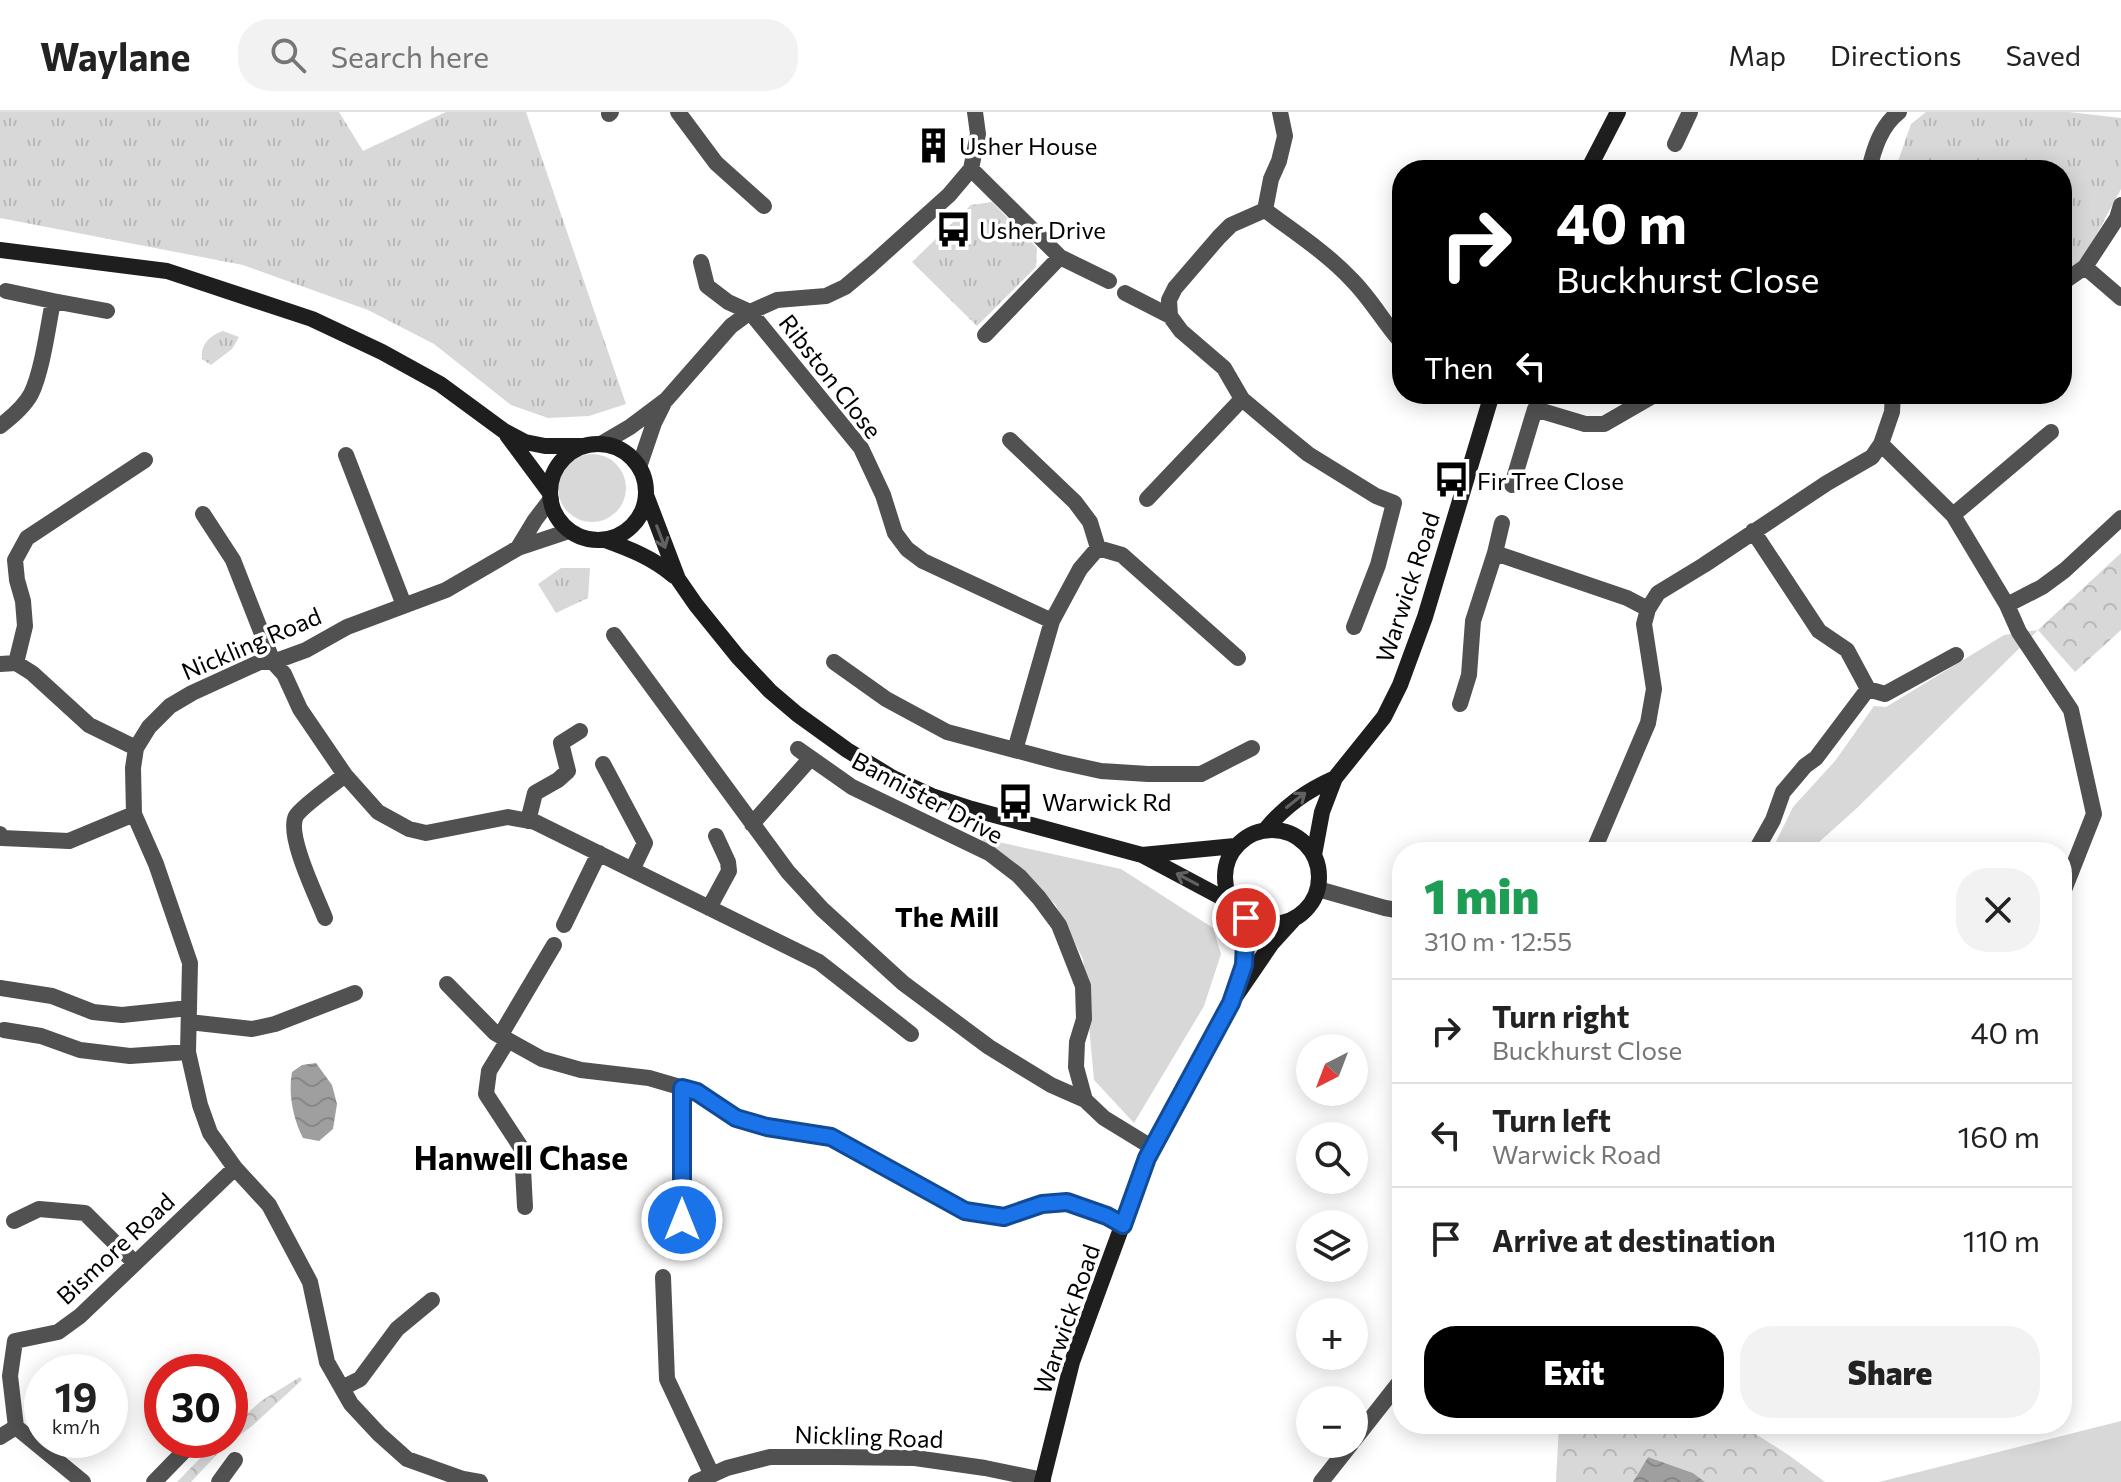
<!DOCTYPE html>
<html lang="en">
<head>
<meta charset="utf-8">
<style>
  :root { --surface:#fff; --page:#f2f2f2; --text:#222; --muted:#767676; --line:#e0e0e0; --accent:#000 }
  body { margin:0; font-family:Commissioner,sans-serif; background:var(--page); color:var(--text); height:100vh; display:flex; flex-direction:column; font-size:30px; white-space:nowrap }
  * { box-sizing:border-box; margin:0 }
  p { font-size:26px; color:var(--muted) }
  .icon { flex:none; width:44px; height:44px; fill:none; stroke:currentColor; stroke-width:2; stroke-linecap:round; stroke-linejoin:round }
  .map { position:relative; flex:1; overflow:hidden }
  .drawer { position:absolute; left:1392px; top:730px; width:680px; height:592px; display:flex; flex-direction:column; background:var(--surface); border-radius:32px; box-shadow:0 4px 20px #0003 }
  .drawer>* { flex:none }
  .banner { position:absolute; left:1392px; top:48px; width:680px; height:244px; border-radius:32px; box-shadow:0 4px 20px #0003; background:#000; color:#fff; overflow:hidden }
  .needle { width:52px; rotate:222deg }
  .tools { position:absolute; left:1296px; top:922px; display:grid; gap:16px }
  .tools a { display:grid; place-items:center; width:72px; height:72px; border-radius:50%; background:var(--surface); box-shadow:0 4px 20px #0003; font-size:40px }
  .speed { position:absolute; left:24px; top:1242px; display:flex; gap:16px; font-size:40px; font-weight:700; text-align:center }
  .speed>* { display:grid; place-content:center; width:104px; height:104px; border-radius:50%; background:var(--surface); box-shadow:0 4px 20px #0003; line-height:1 }
  .speed small { font-size:20px; font-weight:400 }
  .speed .limit { border:12px solid #d22; background:#fff; color:#111 }
  .pin { position:absolute; display:grid; place-items:center; width:68px; height:68px; color:#fff; margin:-34px; border:4px solid #fff; border-radius:50%; box-shadow:0 2px 8px #0007 }
  .me { position:absolute; width:88px; margin:-44px; rotate:0deg; stroke-linejoin:round; filter:drop-shadow(0 0 6px #0008) }
  .turn { display:flex; align-items:center; gap:28px; height:168px; padding:0 32px; font-size:36px }
  .turn .icon { width:104px; height:104px; stroke-width:2.5 }
  .turn b { display:block; font-size:56px; line-height:68px }
  .then { display:flex; align-items:center; height:76px; padding:0 32px; background:#0003; gap:16px; font-size:30px }
  .round { display:grid; place-items:center; flex:none; width:84px; height:84px; border-radius:32px; background:var(--page) }
  .headline { display:flex; align-items:center; justify-content:space-between; height:136px; padding:0 32px }
  h1 { font-size:48px; font-weight:800; line-height:60px; color:#1e9e55 }
  .action { display:flex; gap:16px; margin-top:auto; padding:16px 32px }
  .action a { flex:1; height:92px; border-radius:32px; background:var(--accent); color:#fff; font-size:32px; font-weight:800; line-height:92px; text-align:center }
  .action a+a { background:var(--page); color:var(--text) }
  ul { padding:0; list-style:none }
  li { display:flex; align-items:center; gap:24px; height:104px; padding:0 32px; border-top:2px solid var(--line) }
  li div { flex:1 }
  li b { display:block; font-size:30px }
  li em { font-style:normal }
  header { display:flex; align-items:center; gap:48px; box-sizing:border-box; height:112px; padding:0 40px; background:var(--surface); border-bottom:2px solid var(--line) }
  header strong { font-size:38px }
  nav { display:flex; gap:44px; margin-inline-start:auto; font-size:28px }
  .search { width:560px; height:72px; background:var(--page); display:flex; align-items:center; gap:20px; box-sizing:border-box; padding:0 28px; border-radius:32px; color:var(--muted); font-size:30px }
  .map>svg:first-child { display:block }
  .grass { fill:#d8d8d8 }
  .forest { fill:url(#forest-crowns) }
  .park { fill:url(#park-tufts) }
  .water { fill:url(#water-waves) }
  .lines { fill:none; stroke-linecap:round; stroke-linejoin:round }
  .street { stroke:#515151; stroke-width:16 }
  .secondary { stroke:#1e1e1e; stroke-width:16 }
  .oneway { stroke:#626262 }
  .route-casing { stroke:#114b97; stroke-width:20 }
  .route { stroke:#1a73e8; stroke-width:14 }
  .labels { text-anchor:middle; dominant-baseline:central; stroke-width:7; stroke-linejoin:round; paint-order:stroke }
  .poi-label { font-size:24px; fill:#000; stroke:#fff; text-anchor:start }
  .street-label { font-size:24px; fill:#000; stroke:#fff }
  .quarter-label { font-size:28px; font-weight:bold; fill:#000; stroke:#fff }
  .district-label { font-size:32px; font-weight:bold; fill:#000; stroke:#fff }
</style>
</head>
<body>
<header>
<strong>Waylane</strong>
<div class="search"><svg class="icon" aria-label="search" viewBox="0 0 24 24"><circle cx="10" cy="10" r="6"/><path d="M15 15l6 6"/></svg>Search here</div>
<nav><a>Map</a><a>Directions</a><a>Saved</a></nav>
</header>
<div class="map">
<svg width="2121" height="1370" viewBox="0 0 2121 1370">
  <defs>
    <pattern id="forest-crowns" width="20" height="18" patternUnits="userSpaceOnUse" patternTransform="scale(2)"><rect width="20" height="18" fill="#d8d8d8"/><path d="M2 6a3 3 0 1 1 6 0M12 15a3 3 0 1 1 6 0" fill="none" stroke="#b8b8b8"/></pattern>
    <pattern id="park-tufts" width="24" height="20" patternUnits="userSpaceOnUse" patternTransform="scale(2)"><rect width="24" height="20" fill="#d8d8d8"/><path d="M3 7l-1-3M5 7V3M7 7l1-3M15 17l-1-3M17 17v-4M19 17l1-3" fill="none" stroke="#b8b8b8"/></pattern>
    <pattern id="water-waves" width="16" height="10" patternUnits="userSpaceOnUse" patternTransform="scale(2)"><rect width="16" height="10" fill="#9f9f9f"/><path d="M0 5q4-4 8 0t8 0" fill="none" stroke="#878787"/></pattern>
  </defs>
  <rect width="100%" height="100%" fill="#fff"/>
  <path class="grass" d="M558 376a34 34 0 1 1 68 0a34 34 0 1 1-68 0Z
    M2038 518 1857 696 1808 740H1771L1793 695 1835 649 1874 594 1886 595 2004 523Z
    M980 726 1121 757 1213 816 1221 842 1204 894 1134 1011 1094 968 1083 847 1055 792Z
    M2121 1309V1370H1879Z"/>
  <path class="forest" d="M2121 441V518L2075 560 2038 518Z
    M300 1265 302 1268 252 1314 223 1336 191 1370H177L218 1328H230V1317L261 1289Z
    M1559 1312H1740L1790 1344 1825 1370H1705L1693 1361 1648 1345 1633 1370H1556Z"/>
  <path class="park" d="M0 0H339L363 39 446 0H526L626 292 589 304 548 306 511 293 434 232 368 198 243 153 0 106Z
    M1926 0H2069L2121 6V77L2081 151 2062 166V58H1895L1911 12Z
    M992 90 1037 136 1036 155 977 214 912 150 971 93Z
    M223 219 239 225 232 237 211 253 202 247C200 233 210 223 223 219Z
    M561 456H590L588 486 556 501 538 472Z"/>
  <path class="water" d="M316 951 332 973 337 992 333 1017 319 1029 303 1026C293 1006 288 982 292 960L302 953Z
    M1648 1345 1693 1361 1705 1370H1633Z"/>
  <g class="lines">
    <path class="street" d="M678 0 716 51 764 94
      M609 2 611 0
      M1675 32 1690 0
      M971 57 1060 145 1109 169
      M1869 58C1874 36 1881 14 1899 0
      M1265 98 1231 113 1219 125 1175 176 1169 188 1170 204 1181 219 1224 256 1242 287 1280 319 1308 342 1376 384 1394 391 1378 453 1354 515
      M1265 98C1294 120 1327 141 1352 168 1371 187 1384 211 1402 231
      M1265 98 1271 67 1279 49 1285 24 1280 0
      M701 150 707 174 728 190 750 200 861 336 883 383 895 421 907 437 923 449 1052 509 1080 457 1098 436
      M2085 155 2121 186
      M2062 171 2085 155 2117 106 2121 93
      M1125 181 1170 204
      M53 189 107 199
      M985 223 1060 145
      M0 314C12 305 24 295 31 282 42 260 48 215 53 189L6 179
      M1010 328 1075 390 1090 410 1098 436
      M601 332 630 315 666 288 731 214 750 200 777 188 826 184 845 175 870 154 949 83 971 57 978 22 975 0
      M1881 332 1953 403 2007 493 2042 475 2065 458 2121 406
      M346 343 404 493
      M639 355 654 311 663 293
      M1512 373 1535 297 1585 312H1604L1656 282
      M1147 387 1242 287
      M203 402 233 448 273 550 284 562 300 597 345 663 378 700 409 717 426 721 508 705 535 710 819 850 911 922
      M1953 403 2051 320
      M1753 419 1819 519 1847 538 1868 577 1816 646 1805 654 1783 680 1773 708 1755 740
      M518 436 535 408 551 387
      M1098 436 1122 443 1238 546
      M1495 441 1502 411
      M2007 493 2019 520 2071 598 2094 702 2062 783
      M614 523 788 760 822 797 903 871 989 935 1051 973 1085 988
      M834 550 886 587 947 620 1060 650 1101 659 1148 662H1201L1252 636
      M16 551 25 514 23 489 17 468 15 448 27 426 145 348
      M0 552 16 551 32 561 89 613 136 636
      M1868 577 1885 582 1956 543
      M1460 592 1469 563 1473 509 1495 441 1627 486 1648 497
      M798 637 852 675 989 741 1019 764 1039 786 1059 813 1083 874 1084 907 1077 930 1076 955 1085 988 1104 1006 1153 1036
      M1015 638 1052 509
      M603 652 645 731 632 758
      M528 709 535 681 558 668 568 659 561 631 580 619
      M752 712 810 647
      M0 722 2 726 69 729 134 702
      M1593 740 1648 611 1654 577 1644 512 1648 497 1658 481 1704 453 1827 371 1872 345 1881 332 1892 300 1893 282
      M1318 777 1385 796 1402 799
      M709 796 729 759 728 750 716 724
      M325 806C317 785 286 723 296 704 302 694 334 672 345 663
      M564 813 599 741
      M447 872 495 921 542 947 581 958 649 966 697 980 736 1006 767 1015 831 1025 965 1099 1004 1105 1042 1092 1067 1090 1107 1104 1123 1113
      M0 876 52 884 93 900 122 903 189 896
      M189 910 252 917 275 912 355 881
      M4 918 41 924 80 938 130 944 188 940
      M500 924 554 833
      M508 928 489 959 486 982 522 1037 525 1095
      M682 1108V976
      M14 1109 39 1097 85 1101 135 1151
      M663 1165 667 1267 712 1363
      M342 1276 360 1267 397 1217 432 1188
      M230 1292 239 1283
      M0 1325 16 1315
      M1354 1328 1402 1267
      M83 1370 16 1315 10 1264 15 1229 58 1220 80 1204 235 1056
      M154 1370 195 1328
      M219 1370 235 1348
      M480 1370 463 1367 407 1347 379 1322 351 1292 327 1250 310 1170 269 1093 235 1056 210 1021 200 993 188 940 190 851 156 752 134 702 133 656 136 636 149 615 170 594 192 581 260 550H273L306 538 347 515 446 478 518 436 569 419
      M696 1370 727 1356 770 1345H836L915 1346 985 1356 1043 1368
      M1321 1370 1351 1332"/>
    <path class="secondary" d="M1588 58 1618 0
      M0 138 167 159 312 207 382 240 440 272 504 319 525 330 545 334H584
      M507 323 550 381
      M550 380a48 48 0 1 1 96 0a48 48 0 1 1-96 0Z
      M646 383 678 467 696 493 738 545 770 579 797 602 847 638 893 666 932 684 972 697 1142 743 1232 791
      M605 428C630 437 653 446 674 464
      M1225 765a47 47 0 1 1 94 0a47 47 0 1 1-94 0Z
      M1265 718C1285 694 1306 679 1335 666
      M1142 743 1235 734
      M1314 743 1322 700 1335 666 1384 605 1400 573 1425 505 1492 282
      M1238 871 1244 853 1246 806
      M1042 1370 1072 1250 1147 1046 1231 891 1272 831 1293 808"/>
  </g>
  <defs><path id="oneway-shaft" d="M-6 0H5M1.5-3L5.5 0L1.5 3" fill="none" stroke-width="1.6" stroke-linecap="round" stroke-linejoin="round" transform="scale(2)"/></defs>
  <g class="oneway">
    <use href="#oneway-shaft" transform="translate(661 425) rotate(69)"/>
    <use href="#oneway-shaft" transform="translate(1296 688) rotate(-38)"/>
    <use href="#oneway-shaft" transform="translate(1187 767) rotate(-152)"/>
  </g>
  <g class="lines">
    <defs>
      <path id="route" d="M682 1108V976L697 980 736 1006 767 1015 831 1025 965 1099 1004 1105 1042 1092 1067 1090 1107 1104 1123 1113 1147 1046 1231 891 1244 853 1246 806"/>
    </defs>
    <use href="#route" class="route-casing"/>
    <use href="#route" class="route"/>
  </g>
  <defs>
    <symbol id="building-bare" viewBox="-9 -9 18 18"><path d="M-4-6H4V6H1V3H-1V6H-4ZM-2.5-4.3h1.7v1.8h-1.7ZM.8-4.3h1.7v1.8H.8ZM-2.5-1h1.7V.8h-1.7ZM.8-1h1.7V.8H.8Z" fill="#000" stroke="#fff" stroke-width="2.5" paint-order="stroke"/></symbol>
    <symbol id="bus-bare" viewBox="-9 -9 18 18"><path d="M-5-6H5V4H4V6H2V4H-2V6H-4V4H-5ZM-3.5-4V0h7V-4ZM-3.5 1.2v1.5H-2V1.2ZM2 1.2v1.5H3.5V1.2Z" fill="#000" stroke="#fff" stroke-width="2.5" paint-order="stroke"/></symbol>
  </defs>
  <g fill-rule="evenodd">
    <use href="#building-bare" x="908" y="8" width="51" height="51"/>
    <use href="#bus-bare" x="928" y="92" width="51" height="51"/>
    <use href="#bus-bare" x="1426" y="342" width="51" height="51"/>
    <use href="#bus-bare" x="990" y="664" width="51" height="51"/>
  </g>
  <g class="labels">
    <g class="poi-label">
      <text x="959" y="33">Usher House</text>
      <text x="979" y="117">Usher Drive</text>
      <text x="1477" y="368">Fir Tree Close</text>
      <text x="1042" y="689">Warwick Rd</text>
    </g>
    <g class="street-label">
      <text transform="translate(831 264) rotate(52)">Ribston Close</text>
      <text transform="translate(1407 475) rotate(-72)">Warwick Road</text>
      <text transform="translate(251 531) rotate(-23)">Nickling Road</text>
      <text transform="translate(928 685) rotate(28)">Bannister Drive</text>
      <text transform="translate(115 1136) rotate(-43)">Bismore Road</text>
      <text transform="translate(1066 1207) rotate(-71)">Warwick Road</text>
      <text transform="translate(869 1324) rotate(2)">Nickling Road</text>
    </g>
    <g class="quarter-label">
      <text x="947" y="804">The Mill</text>
    </g>
    <g class="district-label">
      <text x="521" y="1045">Hanwell Chase</text>
    </g>
  </g>
</svg>
<div class="tools">
<a><svg class="needle" viewBox="-14 -14 28 28"><path d="M0-13l5 13h-10z" fill="#e53935"/><path d="M0 13l5-13h-10z" fill="#767676"/></svg></a>
<a><svg class="icon" aria-label="search" viewBox="0 0 24 24"><circle cx="10" cy="10" r="6"/><path d="M15 15l6 6"/></svg></a>
<a><svg class="icon" aria-label="layers" viewBox="0 0 24 24"><path d="M12 4l9 5-9 5-9-5zM3 14l9 5 9-5"/></svg></a>
<a>+</a>
<a>−</a>
</div>
<div class="speed"><div>19<small>km/h</small></div><div class="limit">30</div></div>
<div class="pin" style="left:1246px;top:806px;background:#d93025"><svg class="icon" aria-label="arrive" viewBox="0 0 24 24"><path d="M6 21V4h12l-3 4 3 4H6"/></svg></div>
<svg class="me" style="left:682px;top:1108px" viewBox="-20 -20 40 40"><circle r="17" fill="#1a73e8" stroke="#fff" stroke-width="3"/><path d="M0-11L8 9 0 5-8 9z" fill="#fff"/></svg>
<div class="banner">
<div class="turn"><svg class="icon" aria-label="right" viewBox="0 0 24 24"><path d="M7 20v-9h11M14 6l5 5-5 5"/></svg><div><b>40 m</b>Buckhurst Close</div></div>
<div class="then">Then<svg class="icon" aria-label="left" viewBox="0 0 24 24"><path d="M17 20v-9H6M10 6l-5 5 5 5"/></svg></div>
</div>
<section class="drawer">
<div class="headline"><div><h1>1 min</h1><p>310 m · 12:55</p></div><a class="round"><svg class="icon" aria-label="close" viewBox="0 0 24 24"><path d="M6 6l12 12M18 6L6 18"/></svg></a></div>
<ul>
<li><svg class="icon" aria-label="right" viewBox="0 0 24 24"><path d="M7 20v-9h11M14 6l5 5-5 5"/></svg><div><b>Turn right</b><p>Buckhurst Close</p></div><em>40 m</em></li>
<li><svg class="icon" aria-label="left" viewBox="0 0 24 24"><path d="M17 20v-9H6M10 6l-5 5 5 5"/></svg><div><b>Turn left</b><p>Warwick Road</p></div><em>160 m</em></li>
<li><svg class="icon" aria-label="arrive" viewBox="0 0 24 24"><path d="M6 21V4h12l-3 4 3 4H6"/></svg><div><b>Arrive at destination</b></div><em>110 m</em></li>
</ul>
<div class="action"><a>Exit</a><a>Share</a></div>
</section>
</div>
</body>
</html>
